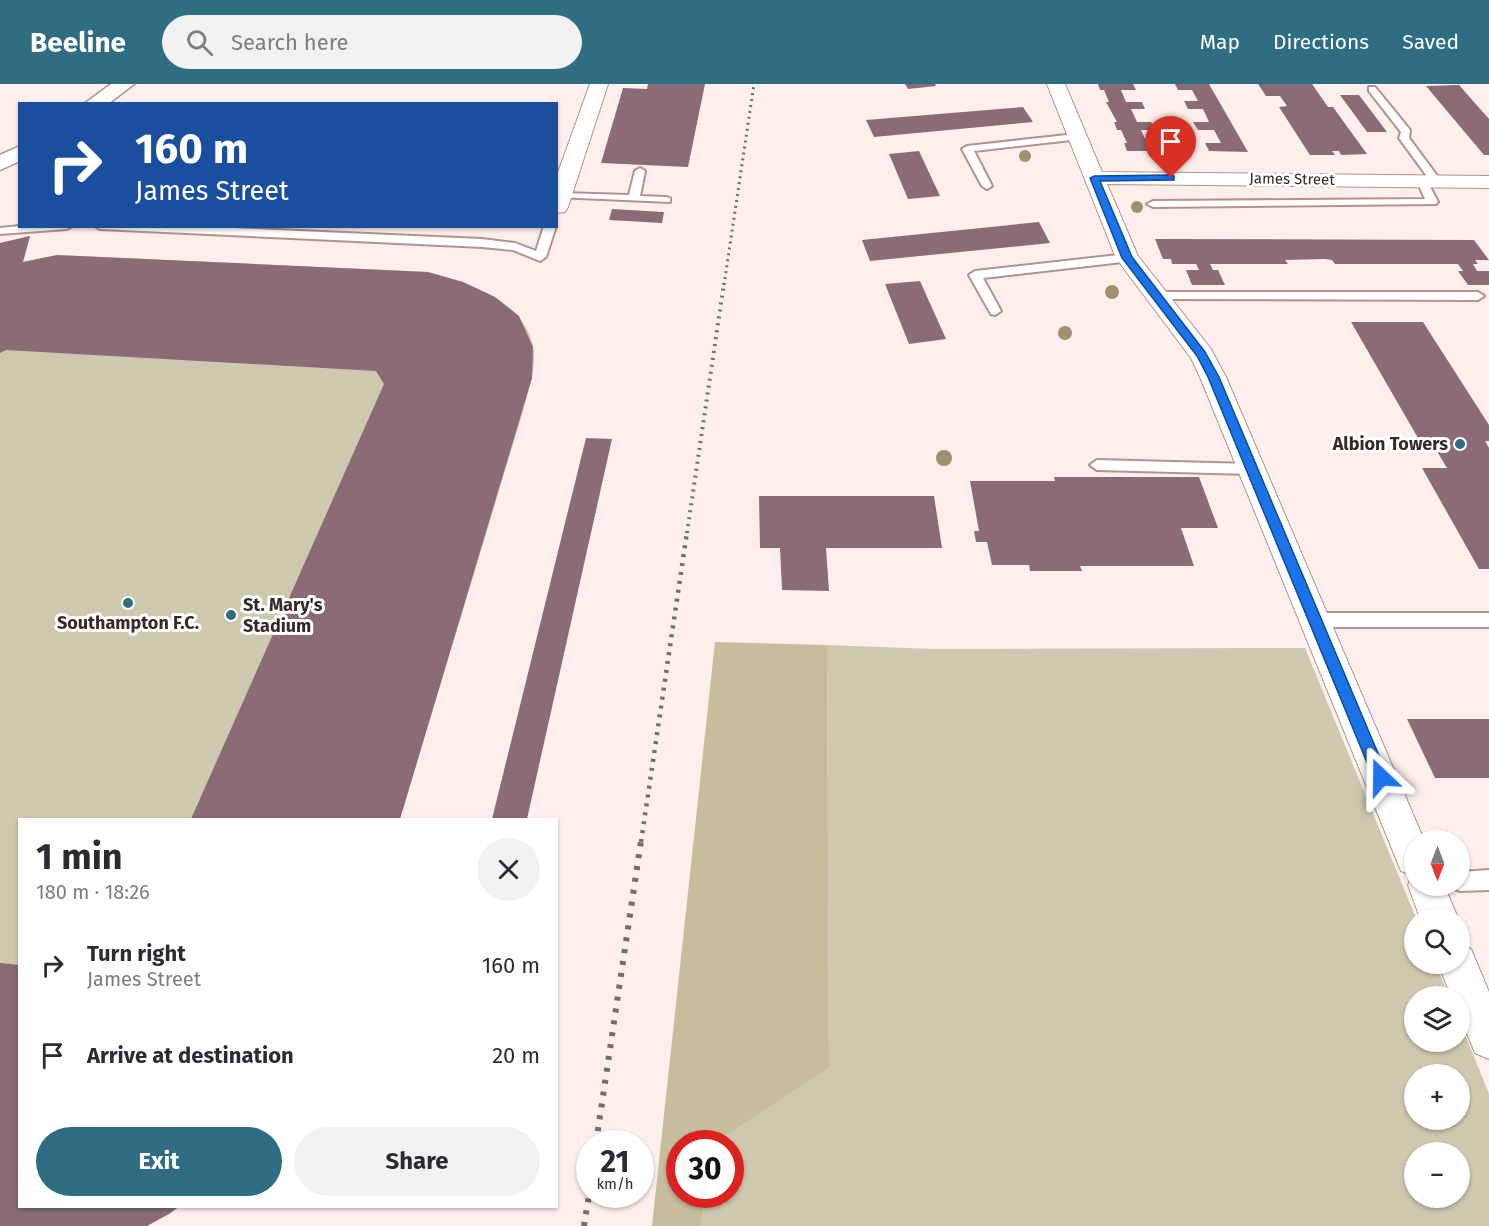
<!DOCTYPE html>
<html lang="en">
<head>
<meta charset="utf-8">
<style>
  :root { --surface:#fff; --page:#f2f2f3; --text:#2b2b33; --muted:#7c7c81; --accent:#2e6d82 }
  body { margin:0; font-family:"Fira Sans",sans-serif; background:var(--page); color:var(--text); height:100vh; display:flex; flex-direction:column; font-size:22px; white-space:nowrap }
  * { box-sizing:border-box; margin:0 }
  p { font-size:20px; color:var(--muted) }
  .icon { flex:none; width:33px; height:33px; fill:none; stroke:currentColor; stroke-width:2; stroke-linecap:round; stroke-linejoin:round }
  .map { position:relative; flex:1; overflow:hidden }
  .sheet { position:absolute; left:18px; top:734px; width:540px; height:390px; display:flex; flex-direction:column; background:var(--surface); border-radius:0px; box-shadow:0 2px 4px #0004 }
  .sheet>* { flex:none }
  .hud { position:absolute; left:18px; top:18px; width:540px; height:126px; border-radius:0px; box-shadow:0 2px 4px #0004; background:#1a4fa0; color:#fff; overflow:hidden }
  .needle { width:39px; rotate:180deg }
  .fabs { position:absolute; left:1404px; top:746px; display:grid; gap:12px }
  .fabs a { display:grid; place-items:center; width:66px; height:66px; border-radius:50%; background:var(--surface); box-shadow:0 2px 4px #0004; font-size:30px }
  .speed { position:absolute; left:576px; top:1046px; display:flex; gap:12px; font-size:30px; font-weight:700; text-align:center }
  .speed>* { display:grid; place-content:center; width:78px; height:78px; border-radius:50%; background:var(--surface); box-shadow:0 2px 4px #0004; line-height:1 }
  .speed small { font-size:15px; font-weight:400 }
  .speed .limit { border:9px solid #d22; background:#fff; color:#111 }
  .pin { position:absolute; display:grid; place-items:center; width:51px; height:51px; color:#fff; margin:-62px -26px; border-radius:50% 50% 50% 0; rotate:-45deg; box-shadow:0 0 6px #0007 }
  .pin .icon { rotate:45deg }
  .me { position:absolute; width:66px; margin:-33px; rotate:337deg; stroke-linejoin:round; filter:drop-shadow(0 0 4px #0008) }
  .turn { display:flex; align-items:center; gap:21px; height:126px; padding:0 18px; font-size:27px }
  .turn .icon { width:78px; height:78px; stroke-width:2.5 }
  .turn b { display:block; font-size:42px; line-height:51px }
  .round { display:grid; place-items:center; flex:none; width:63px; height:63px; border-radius:32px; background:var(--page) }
  .head { display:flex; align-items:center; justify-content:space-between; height:102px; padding:0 18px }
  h1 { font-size:36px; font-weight:700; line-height:45px }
  .primary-button { display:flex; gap:12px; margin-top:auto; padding:12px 18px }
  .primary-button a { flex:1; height:69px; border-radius:36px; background:var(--accent); color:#fff; font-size:24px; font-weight:700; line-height:69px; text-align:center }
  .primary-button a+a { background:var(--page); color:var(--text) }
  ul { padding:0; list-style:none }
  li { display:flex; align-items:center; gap:18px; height:90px; padding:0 18px }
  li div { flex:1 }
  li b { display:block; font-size:22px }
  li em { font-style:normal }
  header { display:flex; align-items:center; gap:36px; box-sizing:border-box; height:84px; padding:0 30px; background:var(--accent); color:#fff }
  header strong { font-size:28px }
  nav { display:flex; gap:33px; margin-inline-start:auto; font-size:21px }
  .search { width:420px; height:54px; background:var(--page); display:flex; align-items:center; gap:15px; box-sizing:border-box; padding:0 21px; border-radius:33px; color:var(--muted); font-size:22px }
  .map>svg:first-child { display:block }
  .green { fill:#cec8af; fill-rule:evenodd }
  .forest { fill:#c5bd9c }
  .building { fill:#8a6b76 }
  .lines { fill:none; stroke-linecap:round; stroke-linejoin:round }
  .lane-casing { stroke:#b4928d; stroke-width:4 }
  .street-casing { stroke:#b4928d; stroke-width:2 }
  .secondary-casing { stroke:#b4928d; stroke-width:3 }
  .lane { fill:#fff; fill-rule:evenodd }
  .street { fill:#fff; fill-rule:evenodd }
  .secondary { fill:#fff; fill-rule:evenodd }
  .rail-far3 { stroke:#776a67; stroke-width:3; stroke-dasharray:2 4; stroke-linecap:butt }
  .rail-far2 { stroke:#776a67; stroke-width:4; stroke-dasharray:2 5; stroke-linecap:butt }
  .rail-far1 { stroke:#776a67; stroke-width:4.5; stroke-dasharray:3 6; stroke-linecap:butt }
  .rail { stroke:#776a67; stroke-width:6; stroke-dasharray:4 8; stroke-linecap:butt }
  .tree { fill:#9f916f }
  .route { fill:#1a73e8; stroke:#114b97; stroke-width:1.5 }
  .poi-dot { fill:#2e6d82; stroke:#fff; stroke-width:2 }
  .labels { text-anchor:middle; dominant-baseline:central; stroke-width:6; stroke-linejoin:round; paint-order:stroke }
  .far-street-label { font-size:15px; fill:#362926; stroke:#fff }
  .poi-label { font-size:18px; font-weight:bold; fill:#362926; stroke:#fff; text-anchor:end }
</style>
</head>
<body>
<header>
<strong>Beeline</strong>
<div class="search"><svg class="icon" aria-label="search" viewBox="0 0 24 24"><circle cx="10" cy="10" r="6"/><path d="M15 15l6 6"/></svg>Search here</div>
<nav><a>Map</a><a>Directions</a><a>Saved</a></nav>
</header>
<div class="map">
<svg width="1489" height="1142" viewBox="0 0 1489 1142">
  <rect width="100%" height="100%" fill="#feefec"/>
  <path class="green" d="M30 152 23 178 57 171 428 188C468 199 523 215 533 262 537 283 528 307 523 327L400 735H20V1122H180L147 1142H0V159Z
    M827 561 933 565 1305 564 1416 834 1414 879H1435L1449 912H1414V957H1460V938L1489 1010V1142H701L706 1110H730V1059H715L829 984ZM1414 990H1460V1035H1414ZM1414 1068H1460V1113H1414Z"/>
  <path class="forest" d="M715 558 827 561 829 984 715 1059H680V1110H706L701 1142H652Z"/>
  <path class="building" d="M648 0H705L688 83 601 79 623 4 647 5Z
    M905 0H935L936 2 908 5Z
    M1098 0H1133L1136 6H1121L1126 18H1142L1145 25H1131L1137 38H1151L1155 46H1141L1147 59H1160L1164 67H1127L1124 59H1127L1121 46H1117L1114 38H1117L1106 18H1109L1104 6H1100Z
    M1175 0H1209L1248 68 1209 67 1205 59H1221L1214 46H1198L1193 38H1209L1203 25H1188L1184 17H1198L1192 6H1178Z
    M1258 0H1312L1328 23H1333L1367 70 1341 71 1339 67H1332L1335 71H1310L1279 23 1287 22 1280 12H1266Z
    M1459 1 1489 35V71H1484L1426 2Z
    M1340 11H1359L1387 48H1367Z
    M1023 23 1033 38 874 53 866 36Z
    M919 67 940 112 908 115 889 70Z
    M612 125 664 128 662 139 609 136Z
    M1039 138 1050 159 870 177 862 156Z
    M30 152 23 178 57 171 428 188 463 198 495 213 519 232 533 263 532 294 400 735H191L384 300 376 287 6 266 0 269V159Z
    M1155 155 1474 156 1489 176H1475L1478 180H1473L1477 187H1489V201H1468L1458 187H1463L1458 180H1335L1332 176 1325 175 1285 176 1288 180H1210L1213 186H1218L1225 201H1192L1186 186H1199L1196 180H1172L1171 175H1163Z
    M920 197 946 255 909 260 885 200Z
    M1351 238H1423L1489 341V357H1485L1489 364V485H1479L1422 384H1447L1429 354H1418Z
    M586 354 612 355 527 735H492Z
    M1054 393H1199L1218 444H1181L1194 482H1080L1082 487H1030L1029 481H992L987 458H976L974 447H979L970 397H1055Z
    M759 412H934L942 464H826L829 507 782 506 780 464H760Z
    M1407 635H1489V694H1435Z
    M0 879 20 881V1122H180L169 1130 147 1142H0Z"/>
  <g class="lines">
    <defs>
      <path id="lane" d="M1369 3H1375L1410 46 1409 54 1441 97 1440 99H1432L1399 54 1401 48 1369 7Z
        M1076 50 1081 53 1080 55 974 67 992 102 987 105 982 102 962 65 967 62Z
        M640 84 645 87 640 112 666 113 670 114V118L556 113 557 110 561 109 629 111 635 87Z
        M1422 94 1427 97 1438 118 1436 120 1153 123 1147 120 1153 117 1425 115 1417 97Z
        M20 142H72L67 145 0 150V144Z
        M95 142H189L482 155 515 159 536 167 544 142H556L546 173 540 177 513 166 482 163 100 145Z
        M1127 170 1133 174 1131 177 983 194 1001 227 995 231 991 230 969 191 975 187Z
        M1156 208H1478L1484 212 1478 216 1152 215 1150 212Z
        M1097 376 1251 380 1258 385 1251 390 1097 386 1090 381Z
        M1315 529H1489V543H1315L1309 541 1307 536 1309 531Z
        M1489 786V806L1460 807 1453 804 1452 801H1460V788Z"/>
      <path id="street" d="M590 0H608L568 123 565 128 556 129V94Z
        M1047 0H1065L1102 88 1489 92V104L1107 100 1138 172 1211 265 1226 293 1424 756H1414V801H1444L1458 834H1420L1408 801 1412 791 1401 787 1200 293 1191 274 1116 174Z
        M1460 861 1471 865 1489 908V975L1475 969 1460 932V912H1451L1438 879H1460Z"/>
      <path id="secondary" d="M111 0H134L108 20H84Z
        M20 62V77L0 86V71Z"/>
    </defs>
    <use href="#lane" class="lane-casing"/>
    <use href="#street" class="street-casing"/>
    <use href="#secondary" class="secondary-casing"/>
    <use href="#lane" class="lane"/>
    <use href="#street" class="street"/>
    <use href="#secondary" class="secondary"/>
    <path class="rail-far3" d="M724 201 754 0"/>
    <path class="rail-far2" d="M687 449 724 199"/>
    <path class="rail-far1" d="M641 758 687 448"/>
    <path class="rail" d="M596 1059 641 757
      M584 1142 590 1105"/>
  </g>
  <g class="tree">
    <circle cx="1025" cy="72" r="6"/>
    <circle cx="1137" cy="123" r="6"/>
    <circle cx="1112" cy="208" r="7"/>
    <circle cx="1065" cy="249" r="7"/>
    <circle cx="944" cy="374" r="8"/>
  </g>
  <path class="route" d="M1171 91 1174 92V96L1100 97 1132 173 1205 268 1219 293 1388 693 1386 698 1381 700 1375 698 1373 693 1208 293 1197 272 1122 174 1090 94 1094 92Z"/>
  <g class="poi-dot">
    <circle cx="1460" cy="360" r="6"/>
    <circle cx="128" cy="519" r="6"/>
    <circle cx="231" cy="531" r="6"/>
  </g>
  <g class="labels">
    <g class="far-street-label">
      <text transform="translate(1292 95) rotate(1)">James Street</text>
    </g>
    <g class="poi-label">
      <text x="1448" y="360">Albion Towers</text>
      <text x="243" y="521" text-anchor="start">St. Mary's<tspan x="243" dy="21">Stadium</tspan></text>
      <text x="128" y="539" text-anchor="middle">Southampton F.C.</text>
    </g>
  </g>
</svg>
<div class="fabs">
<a><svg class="needle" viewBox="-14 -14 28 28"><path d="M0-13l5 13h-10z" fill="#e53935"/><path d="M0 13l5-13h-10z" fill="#7c7c81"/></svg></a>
<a><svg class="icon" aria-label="search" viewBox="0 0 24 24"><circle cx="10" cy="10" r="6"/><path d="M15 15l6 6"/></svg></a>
<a><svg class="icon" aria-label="layers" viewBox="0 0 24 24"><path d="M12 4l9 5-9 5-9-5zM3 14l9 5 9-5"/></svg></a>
<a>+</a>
<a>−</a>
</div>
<div class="speed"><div>21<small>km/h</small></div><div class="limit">30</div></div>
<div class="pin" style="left:1171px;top:94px;background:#d93025"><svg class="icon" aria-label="arrive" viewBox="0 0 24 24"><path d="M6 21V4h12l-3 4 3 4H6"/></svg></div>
<svg class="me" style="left:1381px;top:693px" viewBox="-20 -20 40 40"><path d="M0-17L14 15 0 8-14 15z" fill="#1a73e8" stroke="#fff" stroke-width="4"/></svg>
<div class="hud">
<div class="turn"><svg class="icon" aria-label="right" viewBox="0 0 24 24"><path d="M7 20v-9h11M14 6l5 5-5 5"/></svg><div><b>160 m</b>James Street</div></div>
</div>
<section class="sheet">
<div class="head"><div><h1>1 min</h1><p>180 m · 18:26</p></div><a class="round"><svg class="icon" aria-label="close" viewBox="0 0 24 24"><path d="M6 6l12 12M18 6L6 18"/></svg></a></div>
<ul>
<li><svg class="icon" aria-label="right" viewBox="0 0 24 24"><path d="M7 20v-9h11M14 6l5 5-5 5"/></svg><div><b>Turn right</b><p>James Street</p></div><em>160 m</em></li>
<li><svg class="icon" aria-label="arrive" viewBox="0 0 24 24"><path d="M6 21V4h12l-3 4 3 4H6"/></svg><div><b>Arrive at destination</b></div><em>20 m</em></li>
</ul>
<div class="primary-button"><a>Exit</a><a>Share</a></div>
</section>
</div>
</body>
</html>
